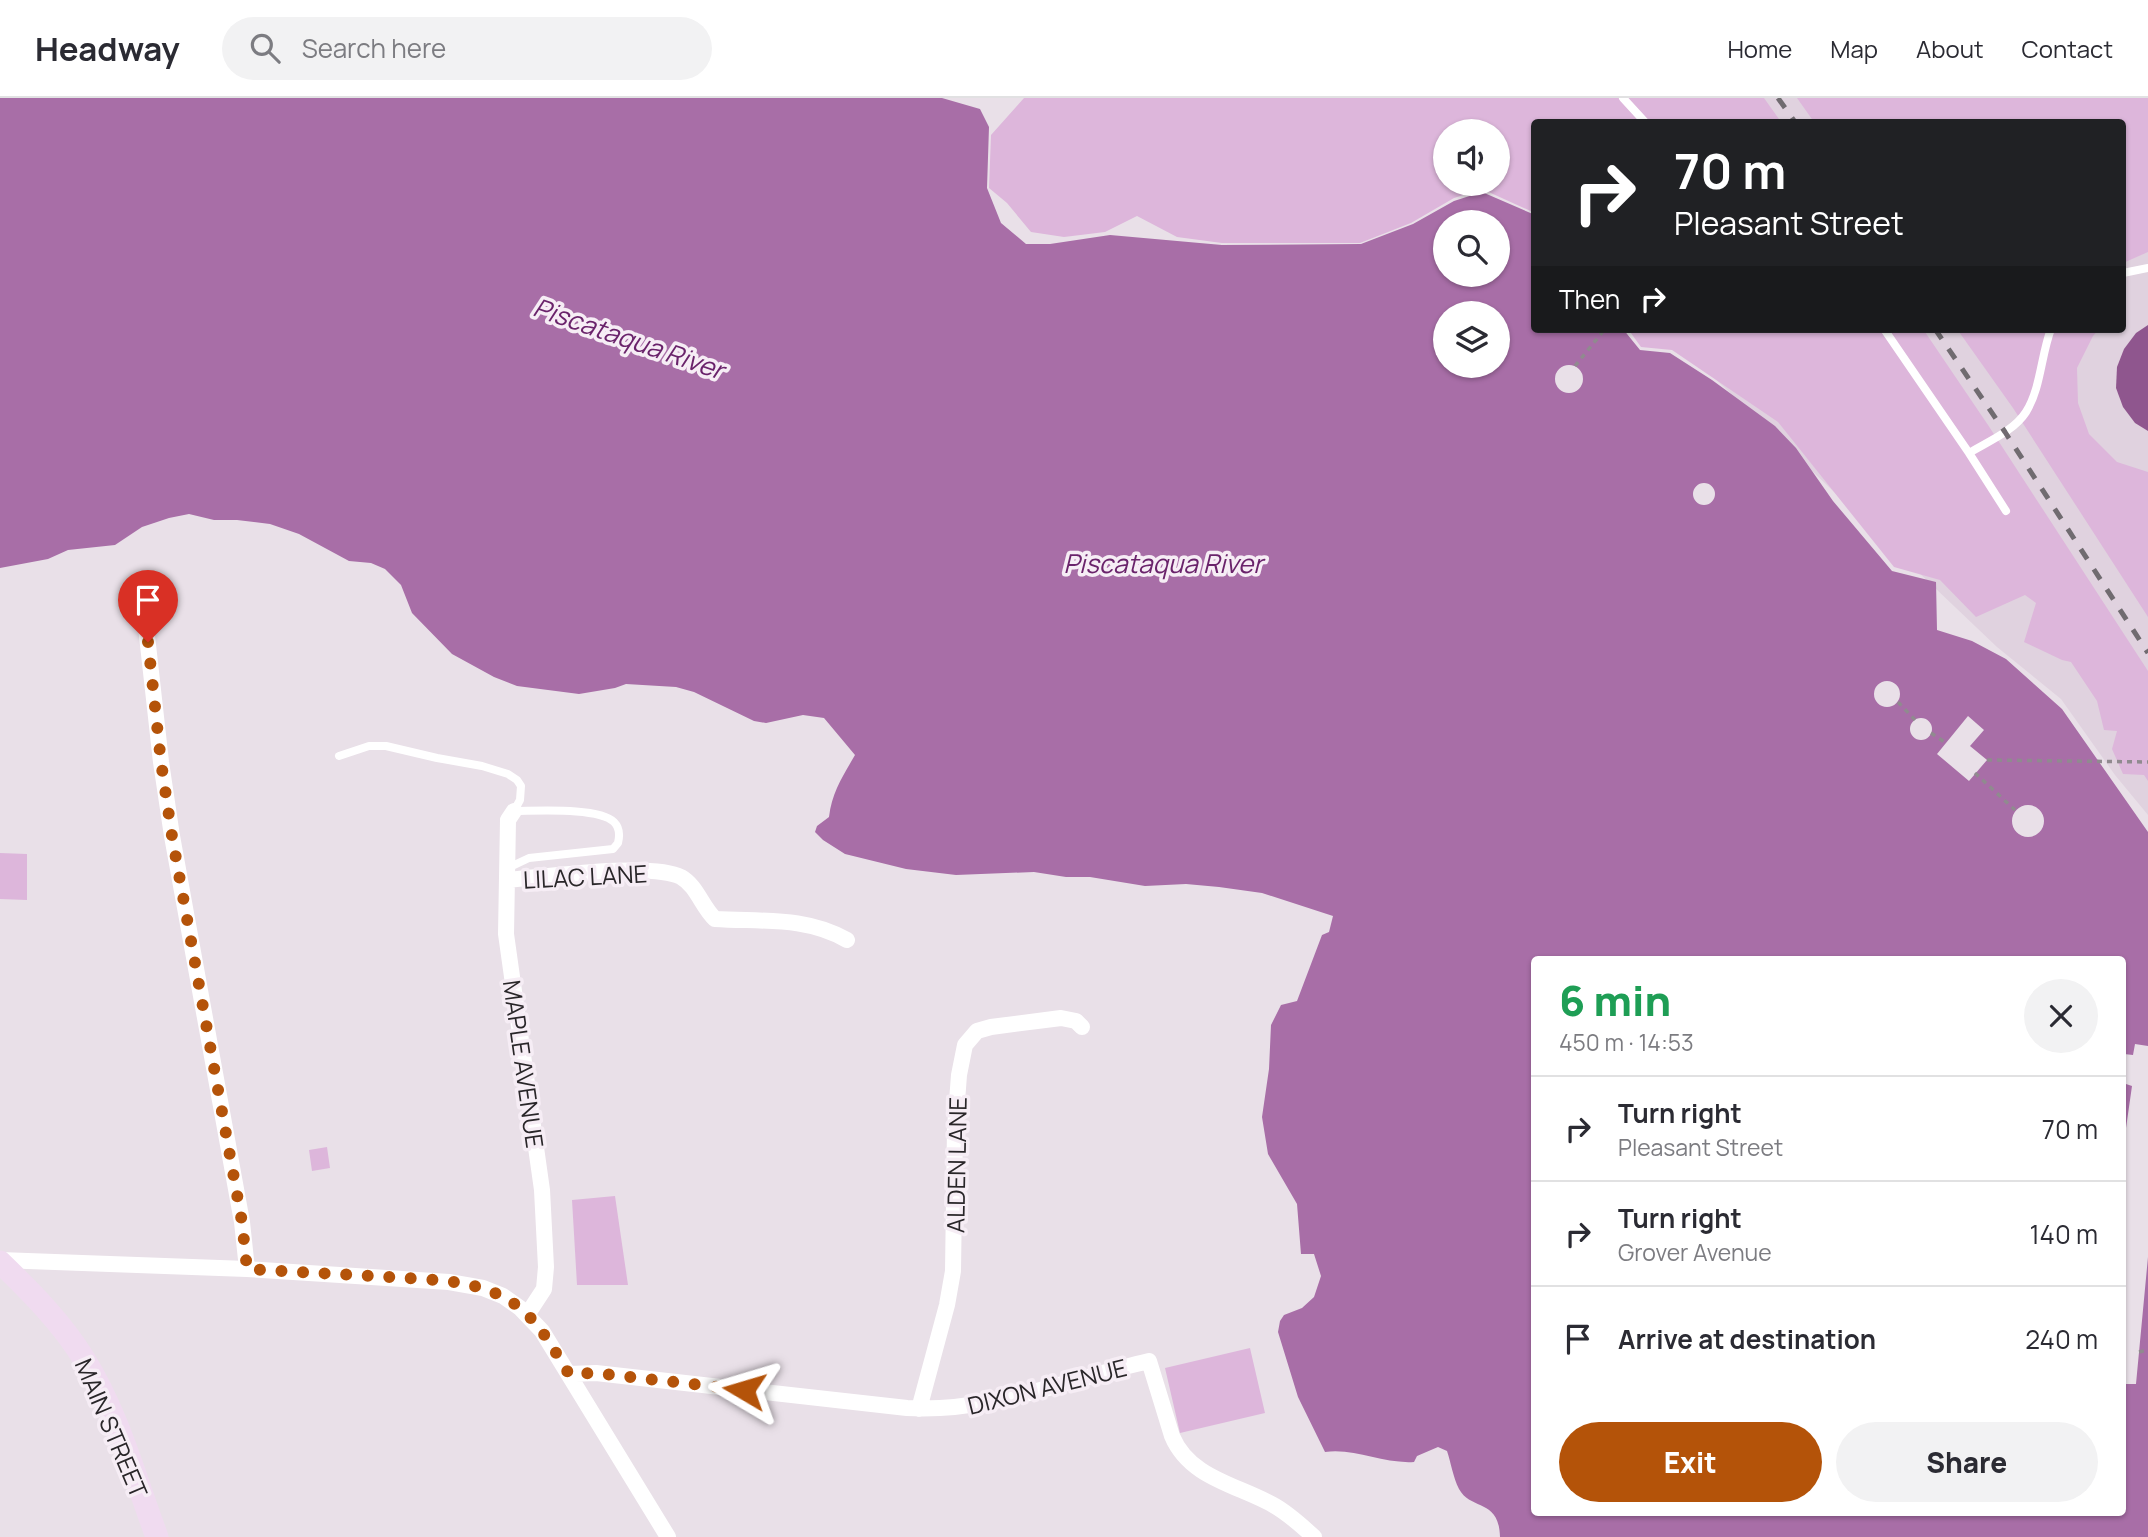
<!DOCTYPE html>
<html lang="en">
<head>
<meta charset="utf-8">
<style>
  :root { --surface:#fff; --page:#f2f2f3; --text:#2b2b33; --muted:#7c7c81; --line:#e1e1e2; --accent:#b45309 }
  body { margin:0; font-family:Manrope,sans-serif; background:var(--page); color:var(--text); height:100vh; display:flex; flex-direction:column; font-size:26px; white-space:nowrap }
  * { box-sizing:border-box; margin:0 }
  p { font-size:23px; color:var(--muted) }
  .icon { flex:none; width:38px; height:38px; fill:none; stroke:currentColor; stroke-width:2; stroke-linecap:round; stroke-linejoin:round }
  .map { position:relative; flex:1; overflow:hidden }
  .panel { position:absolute; left:1531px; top:858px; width:595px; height:560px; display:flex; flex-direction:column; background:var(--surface); border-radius:7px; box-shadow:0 2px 5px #0004 }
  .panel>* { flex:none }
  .guide { position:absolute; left:1531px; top:21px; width:595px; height:214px; border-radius:7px; box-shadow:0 2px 5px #0004; background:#202124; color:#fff; overflow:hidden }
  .buttons { position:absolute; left:1433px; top:21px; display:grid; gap:14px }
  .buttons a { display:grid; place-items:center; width:77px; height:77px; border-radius:50%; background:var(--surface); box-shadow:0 2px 5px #0004; font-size:35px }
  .pin { position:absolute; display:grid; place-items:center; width:60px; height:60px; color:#fff; margin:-72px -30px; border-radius:50% 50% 50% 0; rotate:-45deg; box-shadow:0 0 7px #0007 }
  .pin .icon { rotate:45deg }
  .me { position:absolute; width:77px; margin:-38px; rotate:277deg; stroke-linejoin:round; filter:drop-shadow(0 0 5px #0008) }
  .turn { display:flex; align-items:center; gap:24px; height:147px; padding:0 28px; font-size:32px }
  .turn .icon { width:91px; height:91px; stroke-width:2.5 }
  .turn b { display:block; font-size:49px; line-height:60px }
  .then { display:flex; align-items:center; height:66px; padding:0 28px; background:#0003; gap:14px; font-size:26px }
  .round { display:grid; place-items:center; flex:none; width:74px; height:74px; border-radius:37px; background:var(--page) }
  .head { display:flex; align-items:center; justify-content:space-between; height:119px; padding:0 28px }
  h1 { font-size:42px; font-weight:800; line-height:52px; color:#1e9e55 }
  .primary-button { display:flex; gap:14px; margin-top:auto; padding:14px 28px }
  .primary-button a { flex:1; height:80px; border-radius:42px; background:var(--accent); color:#fff; font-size:28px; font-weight:800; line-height:80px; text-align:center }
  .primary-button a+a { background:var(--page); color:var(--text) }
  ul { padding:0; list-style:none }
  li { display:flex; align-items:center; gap:21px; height:105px; padding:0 28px; border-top:2px solid var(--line) }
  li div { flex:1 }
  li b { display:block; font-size:26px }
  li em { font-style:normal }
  header { display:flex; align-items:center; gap:42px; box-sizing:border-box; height:98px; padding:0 35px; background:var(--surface); border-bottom:2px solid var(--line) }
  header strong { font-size:33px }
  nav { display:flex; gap:38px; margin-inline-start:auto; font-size:24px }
  .search { width:490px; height:63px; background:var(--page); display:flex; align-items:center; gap:18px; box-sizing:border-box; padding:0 24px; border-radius:38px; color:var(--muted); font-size:26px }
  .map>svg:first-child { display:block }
  .built { fill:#e0d2df }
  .green { fill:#ddb6db; fill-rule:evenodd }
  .water { fill:#a86ea7; fill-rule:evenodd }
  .pier { fill:#e9e0e8 }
  .building { fill:#8f568e }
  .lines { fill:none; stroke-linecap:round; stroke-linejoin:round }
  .path { stroke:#908a8f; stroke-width:3.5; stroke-dasharray:5 5; stroke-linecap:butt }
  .lane { stroke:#fff; stroke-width:8 }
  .street { stroke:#fff; stroke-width:16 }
  .secondary { stroke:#f0dbf0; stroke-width:23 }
  .rail { stroke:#706b70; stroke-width:5; stroke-dasharray:12 12; stroke-linecap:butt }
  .route { stroke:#b45309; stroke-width:12; stroke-dasharray:0 21.6 }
  .labels { text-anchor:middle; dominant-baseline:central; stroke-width:7; stroke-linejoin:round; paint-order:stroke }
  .street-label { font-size:24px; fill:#292629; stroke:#f6edf5 }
  .water-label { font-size:26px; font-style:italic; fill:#6a236b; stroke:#f6edf5 }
</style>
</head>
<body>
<header>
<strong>Headway</strong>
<div class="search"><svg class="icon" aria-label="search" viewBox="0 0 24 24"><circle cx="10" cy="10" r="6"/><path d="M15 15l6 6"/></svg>Search here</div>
<nav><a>Home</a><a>Map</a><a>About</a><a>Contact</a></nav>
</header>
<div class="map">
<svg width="2148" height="1439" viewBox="0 0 2148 1439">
  <rect width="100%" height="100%" fill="#e9e0e8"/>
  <path class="built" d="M1740 0H2148V717L2115 677 2061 601 1997 549 1663 231H2123V24H1716Z"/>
  <path class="green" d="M1024 0H1764L1781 24H1535V115L1482 91 1454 100 1411 125 1360 145H1222L1177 139 1137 118 1105 134 1064 139 1031 134 1007 105 989 90 991 37ZM1446 33H1498V86H1446Z
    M1797 0H2148V154L2123 165V24H1814Z
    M1628 231H1923L1988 327 2148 573V683L2144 677 2123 676 2112 651 2117 633 2104 632 2097 603 2071 564 2062 562 2024 544 2036 505 2025 497 1976 519 1940 482 1894 469 1778 324 1672 252 1641 249Z
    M1957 231H2099L2093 238 2077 270 2078 305 2089 336 2117 364 2148 374V519L2013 310Z
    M0 755 27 756V802L0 801Z
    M327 1049 330 1070 312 1073 309 1052Z
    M615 1098 628 1187H577L572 1102Z
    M1250 1250 1265 1315 1180 1335 1165 1270Z"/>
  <path class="water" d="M0 0H942L980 11 989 29 987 90 1001 125 1026 146H1050L1110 137 1222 147 1361 146 1413 126 1454 103 1482 94 1535 117V231H1623L1640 252 1670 255 1712 282 1775 328 1796 350 1833 403 1892 473 1936 484 1937 532 1972 543 2006 561 2062 611 2148 734V1439H1500C1499 1400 1471 1413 1459 1391 1453 1379 1451 1365 1447 1353L1438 1349 1417 1358 1414 1364C1383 1366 1356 1350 1325 1354L1298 1299 1278 1234 1280 1223 1284 1217 1302 1210 1314 1199 1321 1178 1314 1156H1301L1297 1106 1268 1056 1262 1019 1269 971 1271 927 1281 907 1297 903 1322 837 1329 834 1333 818 1262 795 1219 789 1186 786 1145 788 1090 779H1066L1034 774 956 777 906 771 845 756 823 742 815 734 817 728 829 719C832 694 843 678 855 657L824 620 803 617 766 625 754 623 694 594 676 589 626 586 615 590 579 596 517 588 494 579 452 556 412 515 401 487 385 471 371 465 349 463 299 436 270 426 237 422H214L189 416 169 420 142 429 115 447 68 452 48 461 0 470ZM1446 124H1498V177H1446ZM1446 215H1498V268H1446ZM1535 861H2123V1414H1535Z"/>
  <path class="pier" d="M1555 281a14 14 0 1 1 28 0a14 14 0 1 1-28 0Z
    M1693 396a11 11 0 1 1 22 0a11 11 0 1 1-22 0Z
    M1874 596a13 13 0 1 1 26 0a13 13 0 1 1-26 0Z
    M1968 618 1984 632 1970 648 1987 662 1969 683 1937 656Z
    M1910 631a11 11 0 1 1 22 0a11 11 0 1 1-22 0Z
    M2012 723a16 16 0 1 1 32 0a16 16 0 1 1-32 0Z
    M2135 946 2148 948V1159L2136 1286H2123V1051L2132 988 2123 985 2124 956 2133 957Z"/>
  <path class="building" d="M2148 227V333L2135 325 2123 309 2116 290 2117 269 2124 251 2136 235Z"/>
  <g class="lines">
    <path class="path" d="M1575 268 1605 231
      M1898 604 1915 622
      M1931 635 1946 645
      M1987 662 2148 664
      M1975 675 2015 712
      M2139 1254 2148 1252"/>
    <path class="lane" d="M1623 0 1645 24
      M2123 175 2148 170
      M1884 231 1969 355C1987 344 2014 333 2026 314 2041 290 2041 257 2051 231
      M1969 355 2006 413
      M339 658 369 648H386L437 660 482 668 508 676 517 682 521 688 520 702 514 713C537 713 599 709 614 724 620 730 620 737 618 745L613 751 529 760 508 770"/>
    <path class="street" d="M145 520 161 664 172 738 242 1124 247 1171
      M514 713 508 722 506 836 542 1092 546 1169 544 1191 527 1217
      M507 782C544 779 652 764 681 779 697 788 702 809 715 821 761 824 805 818 847 842
      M0 1162 247 1171 449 1184 483 1190 503 1198 520 1210 542 1233 668 1439
      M569 1276 596 1275 907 1310C989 1315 1070 1281 1149 1263L1172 1338C1190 1381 1239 1387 1275 1408 1289 1416 1302 1428 1314 1439
      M919 1311 947 1207 953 1173 955 1030 959 977 965 947 977 933 991 929 1061 920 1076 923 1082 929"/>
    <path class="secondary" d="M0 1164C31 1194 61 1224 84 1261 118 1315 135 1380 157 1439"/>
    <path class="rail" d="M1778 0 1795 24
      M1935 231 2005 334 2148 555"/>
  </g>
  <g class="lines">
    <path class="route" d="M148 544 161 664 172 738 242 1124 247 1171C294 1174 341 1176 388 1179 429 1182 477 1180 513 1205 539 1222 553 1251 569 1276L596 1275 744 1292"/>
  </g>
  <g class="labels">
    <g class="street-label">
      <text transform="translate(585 778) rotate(-3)">LILAC LANE</text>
      <text transform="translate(524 966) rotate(82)">MAPLE AVENUE</text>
      <text transform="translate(956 1067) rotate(-89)">ALDEN LANE</text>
      <text transform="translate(1047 1288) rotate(-14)">DIXON AVENUE</text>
      <text transform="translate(112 1330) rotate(67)">MAIN STREET</text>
    </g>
    <g class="water-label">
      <text transform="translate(629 240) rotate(19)">Piscataqua River</text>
      <text x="1163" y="465">Piscataqua River</text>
    </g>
  </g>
</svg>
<div class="buttons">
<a><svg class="icon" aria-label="sound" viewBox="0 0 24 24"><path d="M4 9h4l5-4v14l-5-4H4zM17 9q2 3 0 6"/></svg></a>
<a><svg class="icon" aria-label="search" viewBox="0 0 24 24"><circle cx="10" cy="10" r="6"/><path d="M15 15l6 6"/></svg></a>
<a><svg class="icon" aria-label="layers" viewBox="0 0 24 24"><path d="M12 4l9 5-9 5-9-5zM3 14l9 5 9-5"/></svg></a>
</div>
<div class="pin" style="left:148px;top:544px;background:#d93025"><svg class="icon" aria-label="arrive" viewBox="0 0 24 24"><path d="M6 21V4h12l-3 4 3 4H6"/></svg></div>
<svg class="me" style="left:744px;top:1292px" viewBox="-20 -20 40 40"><path d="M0-17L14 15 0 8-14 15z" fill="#b45309" stroke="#fff" stroke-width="4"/></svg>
<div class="guide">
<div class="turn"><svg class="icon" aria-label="right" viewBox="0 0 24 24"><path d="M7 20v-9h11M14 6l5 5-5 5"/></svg><div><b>70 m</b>Pleasant Street</div></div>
<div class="then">Then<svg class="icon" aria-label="right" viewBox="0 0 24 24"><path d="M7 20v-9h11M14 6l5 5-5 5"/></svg></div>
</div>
<section class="panel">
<div class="head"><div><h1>6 min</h1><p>450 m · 14:53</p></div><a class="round"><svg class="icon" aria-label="close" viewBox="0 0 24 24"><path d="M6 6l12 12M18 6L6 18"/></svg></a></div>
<ul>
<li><svg class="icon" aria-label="right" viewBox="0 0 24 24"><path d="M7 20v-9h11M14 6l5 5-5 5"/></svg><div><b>Turn right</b><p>Pleasant Street</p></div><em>70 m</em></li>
<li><svg class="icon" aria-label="right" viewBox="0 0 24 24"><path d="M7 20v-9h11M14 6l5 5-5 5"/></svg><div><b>Turn right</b><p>Grover Avenue</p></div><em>140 m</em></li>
<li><svg class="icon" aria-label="arrive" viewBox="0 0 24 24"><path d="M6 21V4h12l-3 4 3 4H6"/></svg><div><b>Arrive at destination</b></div><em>240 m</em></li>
</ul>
<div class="primary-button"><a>Exit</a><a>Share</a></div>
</section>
</div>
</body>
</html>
